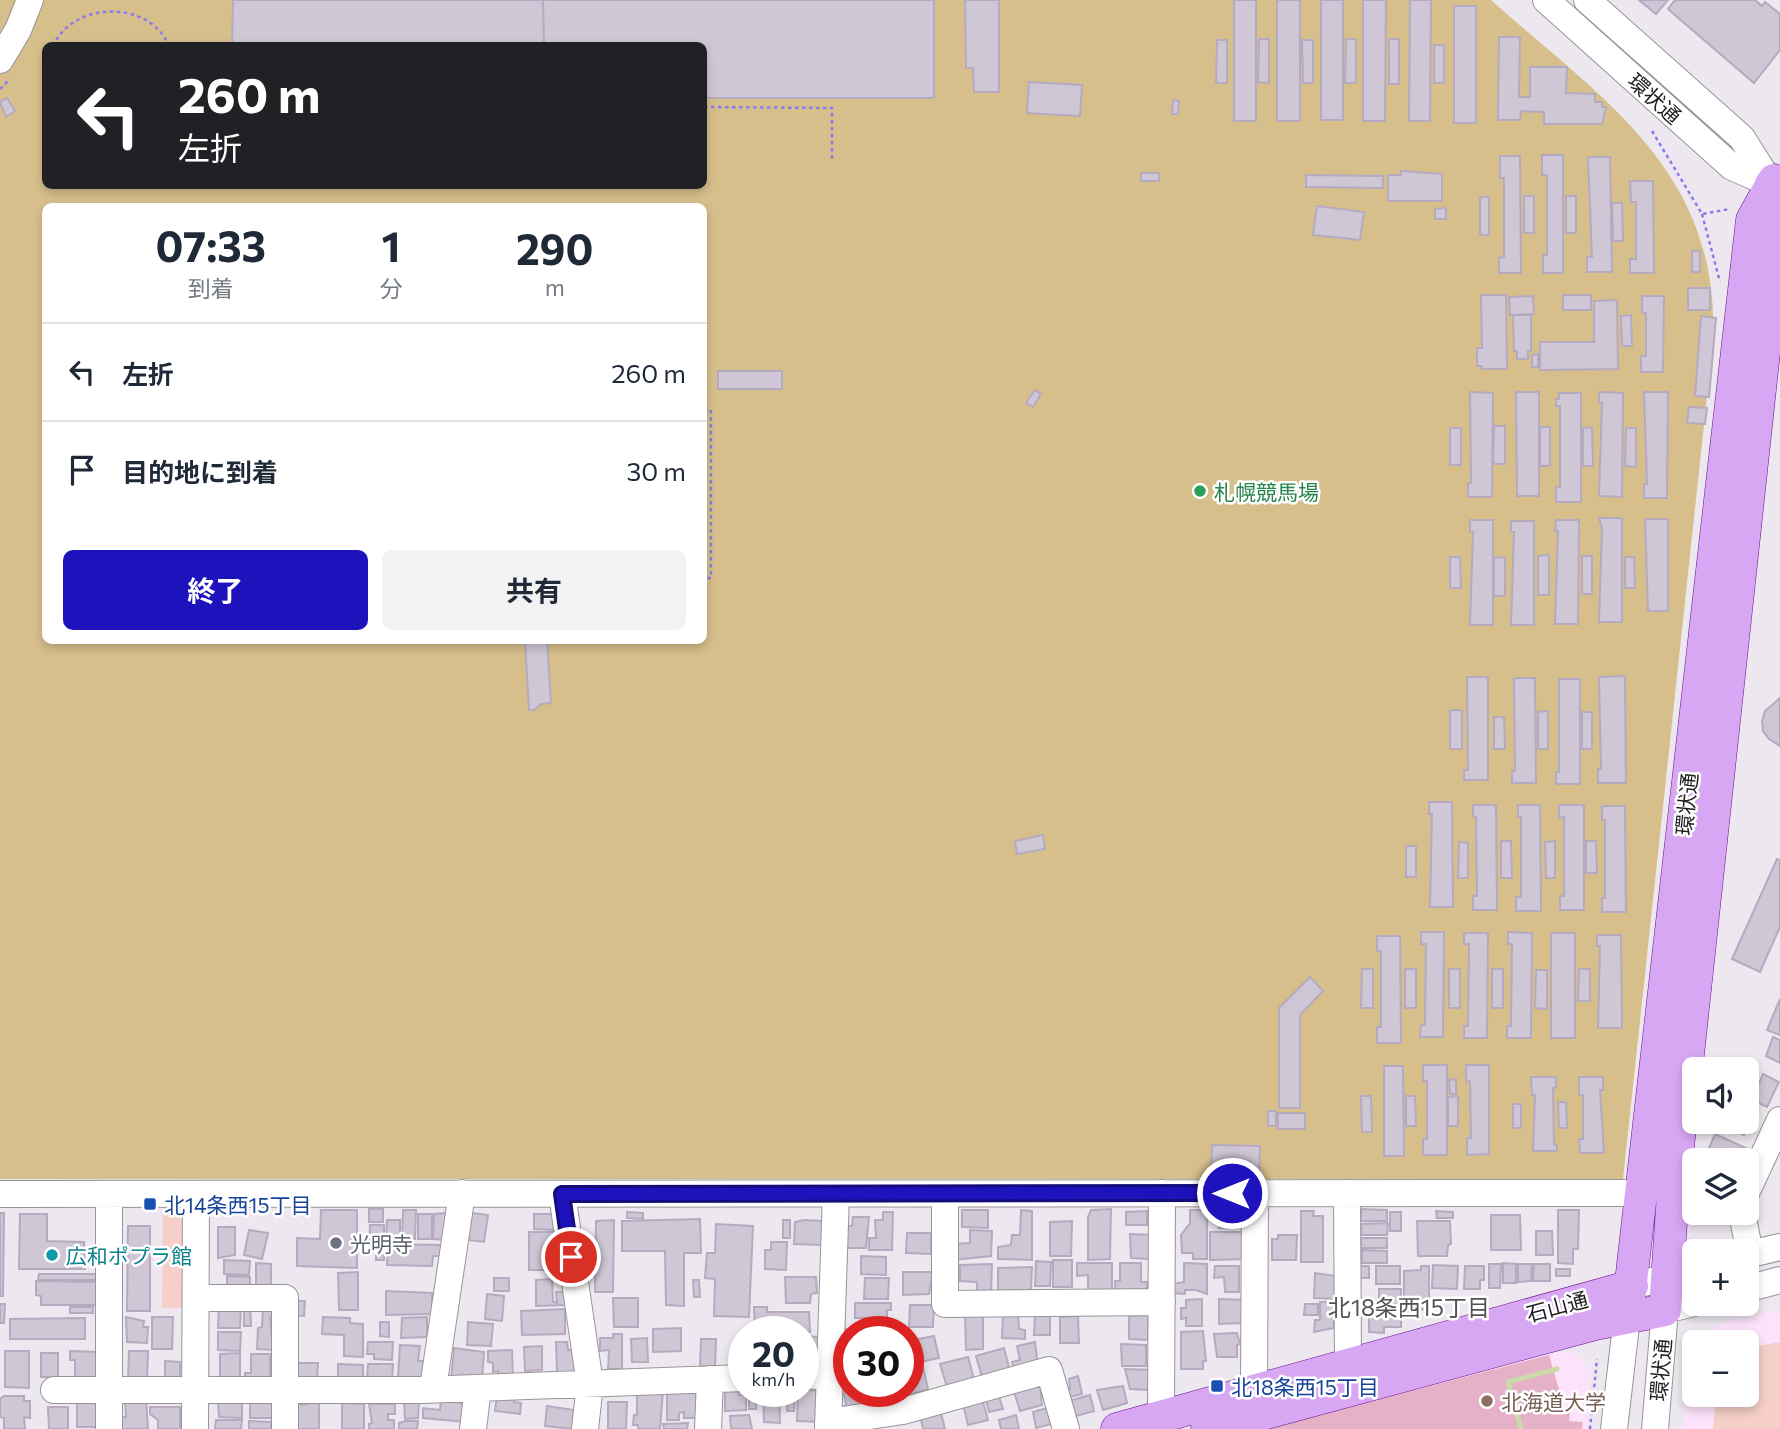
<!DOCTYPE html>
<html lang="ja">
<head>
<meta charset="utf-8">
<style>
  :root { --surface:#fff; --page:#f2f2f3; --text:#1f2937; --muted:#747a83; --line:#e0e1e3; --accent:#1e12bd }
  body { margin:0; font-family:Commissioner,"Noto Sans JP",sans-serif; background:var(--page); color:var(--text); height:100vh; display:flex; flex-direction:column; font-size:26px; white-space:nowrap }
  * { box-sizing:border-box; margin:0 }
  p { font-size:23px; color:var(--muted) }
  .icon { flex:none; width:38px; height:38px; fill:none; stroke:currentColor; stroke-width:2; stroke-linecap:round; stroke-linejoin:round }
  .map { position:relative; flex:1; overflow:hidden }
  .sheet { position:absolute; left:42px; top:203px; width:665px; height:441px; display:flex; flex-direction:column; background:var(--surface); border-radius:10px; box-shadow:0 4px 10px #0003 }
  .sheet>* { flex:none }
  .top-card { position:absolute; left:42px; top:42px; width:665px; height:147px; border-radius:10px; box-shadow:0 4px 10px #0003; background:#202124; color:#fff; overflow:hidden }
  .tools { position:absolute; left:1682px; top:1057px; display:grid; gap:14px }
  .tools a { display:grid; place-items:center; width:77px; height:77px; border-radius:10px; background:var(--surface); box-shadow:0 4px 10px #0003; font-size:35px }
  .speed { position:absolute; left:728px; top:1316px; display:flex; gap:14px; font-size:35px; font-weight:700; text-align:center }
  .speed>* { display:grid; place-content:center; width:91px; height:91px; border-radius:50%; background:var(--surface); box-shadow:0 4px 10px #0003; line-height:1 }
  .speed small { font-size:18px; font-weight:400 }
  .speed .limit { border:10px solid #d22; background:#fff; color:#111 }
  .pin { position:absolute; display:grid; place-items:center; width:60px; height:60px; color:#fff; margin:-30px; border:4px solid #fff; border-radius:50%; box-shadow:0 2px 7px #0007 }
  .me { position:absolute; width:77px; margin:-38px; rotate:270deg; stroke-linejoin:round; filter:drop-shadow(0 0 5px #0008) }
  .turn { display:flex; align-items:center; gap:24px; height:147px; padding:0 21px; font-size:32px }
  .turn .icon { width:91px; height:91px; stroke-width:2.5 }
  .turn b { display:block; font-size:49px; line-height:60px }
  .eta { display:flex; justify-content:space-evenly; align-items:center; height:119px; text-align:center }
  .eta b { font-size:42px; font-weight:700; line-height:49px }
  .cta { display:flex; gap:14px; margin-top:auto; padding:14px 21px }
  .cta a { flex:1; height:80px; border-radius:10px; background:var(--accent); color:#fff; font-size:28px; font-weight:700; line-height:80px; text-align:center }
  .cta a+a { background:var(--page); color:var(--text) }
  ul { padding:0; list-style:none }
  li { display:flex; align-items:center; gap:21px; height:98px; padding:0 21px; border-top:2px solid var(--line) }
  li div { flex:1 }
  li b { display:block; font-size:26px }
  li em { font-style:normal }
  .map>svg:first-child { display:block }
  .education { fill:#fce3fb }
  .grass { fill:#e5b1c7 }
  .park { fill:#f5cfc8 }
  .pitch { fill:#d7bf8c; fill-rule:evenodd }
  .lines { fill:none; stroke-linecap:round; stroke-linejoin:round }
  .stream { stroke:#cbd9ab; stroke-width:5 }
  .building { fill:#cfc7d5; stroke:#b5aac0; stroke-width:2 }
  .minor-casing { stroke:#969696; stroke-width:28 }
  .major-casing { stroke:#6c0d8e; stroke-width:33 }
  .path { stroke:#8d79ee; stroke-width:2.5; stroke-dasharray:3.5 3.5; stroke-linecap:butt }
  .minor { stroke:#fff; stroke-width:26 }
  .major { stroke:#d8a7f4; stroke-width:32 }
  .route-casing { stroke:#140c7b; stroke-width:18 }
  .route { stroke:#1e12bd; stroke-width:12 }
  .leisure-dot { fill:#2e9e5b; stroke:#fff; stroke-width:2.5 }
  .transit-dot { fill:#1a4fb4; stroke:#fff; stroke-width:2.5 }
  .worship-dot { fill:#6b7280; stroke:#fff; stroke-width:2.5 }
  .culture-dot { fill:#0f9aa8; stroke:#fff; stroke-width:2.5 }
  .education-dot { fill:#8d6e63; stroke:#fff; stroke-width:2.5 }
  .labels { text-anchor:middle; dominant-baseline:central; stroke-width:5; stroke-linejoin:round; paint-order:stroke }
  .street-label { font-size:21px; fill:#1f1f1f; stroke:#fff }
  .leisure-label { font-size:21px; fill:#27864d; stroke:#fff; text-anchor:start }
  .transit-label { font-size:21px; fill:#164399; stroke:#fff; text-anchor:start }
  .worship-label { font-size:21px; fill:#5b616d; stroke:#fff; text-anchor:start }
  .culture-label { font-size:21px; fill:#0d838f; stroke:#fff; text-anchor:start }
  .education-label { font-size:21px; fill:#785e54; stroke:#fff; text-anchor:start }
  .neighbourhood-label { font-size:23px; fill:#525252; stroke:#fff }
</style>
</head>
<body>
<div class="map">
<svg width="1780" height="1429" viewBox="0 0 1780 1429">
  <rect width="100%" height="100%" fill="#ede7ef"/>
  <path class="education" d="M1780 1309V1429H1683L1690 1351 1694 1346V1395H1746V1342H1698L1714 1326Z
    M1556 1352 1576 1354 1591 1372 1587 1429H1283Z"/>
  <path class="grass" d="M1549 1355 1561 1396V1410L1570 1409 1569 1421 1583 1422 1582 1429H1266Z"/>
  <path class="park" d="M163 1206H187L186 1308H162Z
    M1780 1342V1429H1713L1716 1395H1746L1747 1348Z"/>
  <path class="pitch" d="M0 0H1491C1604 101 1720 171 1713 341L1623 1179H0ZM46 46H704V186H46ZM46 206H704V640H46Z"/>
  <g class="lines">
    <path class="stream" d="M1521 1429 1508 1382 1557 1369"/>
  </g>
  <path class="building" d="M233 0H543L544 46H232Z
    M543 0H934V98H704V46H544Z
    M965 0H999V92H974L973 68H966Z
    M1234 0H1256V121H1234Z
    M1277 0H1300V121H1277Z
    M1321 0H1343V120H1321Z
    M1363 0H1386L1385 121H1363Z
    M1410 0H1431L1430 121H1409Z
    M1639 0H1668L1656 14Z
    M1675 0H1755L1762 6 1765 2 1780 14V50L1754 83 1668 9Z
    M1454 6H1476V123H1454Z
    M1499 37H1520L1519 97H1530V67H1567L1566 93 1595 94V102H1602V107H1606L1602 124H1544V112L1521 111 1520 120H1498Z
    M1259 39H1269V83L1258 82Z
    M1346 39H1356V83H1345Z
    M1389 39H1399V84H1389Z
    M1217 40H1227V83H1216Z
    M1302 40H1313V83H1303Z
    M1434 45H1444V83H1434Z
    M1029 82 1082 85 1080 116 1027 113Z
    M7 98 15 111 6 117 0 102Z
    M1173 100 1179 101 1178 114H1172Z
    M1542 155H1563V273H1543V255H1547V175H1542Z
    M1500 156H1520L1521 273H1499V258L1504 257V178H1500Z
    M1588 157H1610L1612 272H1587V257H1592Z
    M1401 171 1442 174V201H1388V175H1401Z
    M1141 173H1159V181H1141Z
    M1306 175 1383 176V188L1306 187Z
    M1630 181H1653L1654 273H1630V259H1636V202H1631Z
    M1524 196H1534V233H1524Z
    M1566 196H1576V233H1566Z
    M1480 197H1489V235H1480Z
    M1612 203H1622L1623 241H1613Z
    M1317 206 1364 212 1360 240 1313 235Z
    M1446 208V219H1435V209Z
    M1692 251H1700V272H1692Z
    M1688 288H1710V310H1688Z
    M1481 295H1506L1507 369H1482V366H1477V348H1482Z
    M1563 295H1591V310H1563Z
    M1533 296 1534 314 1510 315 1509 297Z
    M1642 296H1664L1663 372H1641V356H1646V313H1642Z
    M1617 300 1618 369 1540 370V342H1594V301Z
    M1513 315H1531V351H1528V359H1517V351H1514Z
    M1631 315 1632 346H1622L1621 316Z
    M1701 316 1716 318 1709 397 1695 396Z
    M1538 354V367H1532V355Z
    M718 371H782V389H718Z
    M1035 390 1041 394 1033 407 1026 403Z
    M1470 392 1493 393 1492 497H1468V483H1471Z
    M1516 392H1539V496H1517Z
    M1599 392 1623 393 1622 497 1599 496 1602 403H1599Z
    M1644 392H1668L1667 498H1644V484H1647Z
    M1559 393H1581V502H1556V487H1560V406H1556V399H1559Z
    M1689 407 1707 408 1705 424 1687 423Z
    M1494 426H1505V464H1493Z
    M1540 427H1550V466H1540Z
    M1592 427 1593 466H1583V428Z
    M1450 428H1461V465H1450Z
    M1626 428H1636V467L1625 466Z
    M1599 518H1622V622H1599L1602 528Z
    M1645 519H1668V611H1648Z
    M1470 520H1493V625H1470L1473 532H1470Z
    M1556 520H1579L1578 624H1555L1558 531H1555Z
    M1511 521H1534V625H1511L1514 532H1511Z
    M1549 555V595H1538V556Z
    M1582 556H1592V594H1582Z
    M1450 557H1460L1461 588H1450Z
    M1494 557 1505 558V596H1494Z
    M1625 557H1634L1635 588H1625Z
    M525 640H547L551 703 541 704 534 710H529Z
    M1625 676 1626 783H1598V769H1601L1599 677Z
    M1467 677H1488V780H1464V770H1468Z
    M1514 678H1535L1536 783H1512V771H1515Z
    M1559 679H1580V784H1556V772H1559Z
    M1780 698V746L1769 739 1763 731 1762 721 1765 711Z
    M1450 710H1462V749H1450Z
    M1548 711V749H1538V712Z
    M1582 712H1592V749H1582Z
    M1494 717H1504L1505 749H1494Z
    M1429 802H1452L1453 907H1430L1432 814H1429Z
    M1473 805H1496L1497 910H1473V896H1477L1476 817 1473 816Z
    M1518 805H1540L1541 911H1516V897H1521V817H1518Z
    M1559 805H1584V910H1560V896H1564V817L1559 818Z
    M1602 806H1625L1626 912H1602V898H1605V820H1602Z
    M1043 835 1045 849 1017 854 1015 841Z
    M1501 841H1511L1512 878H1501Z
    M1555 841V878H1546L1545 842Z
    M1586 841H1596L1597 873H1586Z
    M1459 842 1468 843V878H1458Z
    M1406 846H1416V877H1406Z
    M1777 859 1780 860V927L1760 972 1732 959Z
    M1421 932H1444L1443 1037H1420L1421 1025H1425L1426 944H1421Z
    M1508 932 1532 933 1531 1038H1507V1026H1511L1512 944H1508Z
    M1464 933H1488L1487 1038H1464V1026H1468L1469 944H1464Z
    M1551 933H1575V1038H1551Z
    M1597 935H1621L1622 1028H1598L1600 946H1597Z
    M1377 936H1400L1401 1043H1377V1027H1381V951H1377Z
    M1362 969H1373V1008H1361Z
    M1405 969H1416V1008H1405Z
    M1449 969H1460V1008H1449Z
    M1492 969H1503V1008H1492Z
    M1579 969H1590V1001H1578Z
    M1536 970H1547V1009L1535 1008Z
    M1310 977 1323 991 1300 1015V1108H1279V1008Z
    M1780 999V1035L1767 1030Z
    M1773 1037 1780 1040V1063L1766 1056Z
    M1423 1065H1447V1155H1423V1139H1427V1081H1423Z
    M1466 1065H1489V1154L1467 1155V1138H1471L1470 1081 1466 1082Z
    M1384 1066H1403L1404 1156H1384Z
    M1763 1074 1779 1082 1767 1107 1752 1100Z
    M1531 1077H1556V1088H1553L1554 1145H1557V1151H1533L1535 1095H1532Z
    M1579 1077H1603V1090H1600L1604 1153H1580L1579 1139H1583V1095H1579Z
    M1456 1079V1094H1450L1449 1080Z
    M1361 1096H1371L1372 1132H1362Z
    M1406 1096H1415L1416 1126H1406Z
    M1458 1096V1126H1448V1097Z
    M1558 1102H1566L1567 1128H1559Z
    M1513 1104H1521V1128H1513Z
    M1746 1105 1756 1109 1744 1135 1728 1128 1730 1122H1746Z
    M1268 1111H1276V1126H1268Z
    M1278 1113H1305V1129H1278Z
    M1715 1134 1750 1150 1746 1160H1704Z
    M1212 1145 1260 1146 1259 1174 1211 1173Z
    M369 1209H383V1222H369Z
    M1111 1209 1110 1259 1088 1260V1217L1091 1210Z
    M1361 1209 1387 1210V1221H1361Z
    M321 1210H357V1268L297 1266V1238L320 1239Z
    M403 1210H416L415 1239H402Z
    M962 1210H988V1228L962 1227Z
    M1021 1210 1032 1211V1260L998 1259V1247L1011 1245 1012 1235H1020Z
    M1190 1210H1207V1259H1193V1253H1182L1181 1235 1190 1223Z
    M1558 1210H1579L1578 1249H1573V1264L1558 1263Z
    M1147 1211V1225H1126V1212Z
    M1301 1211H1314L1313 1216H1323V1262H1301Z
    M1436 1211 1453 1212V1218H1437Z
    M627 1212 643 1213V1219L627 1218Z
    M883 1212H893L892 1250H869V1238H876L875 1220H883Z
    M1219 1212H1246V1228H1219Z
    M1390 1212H1401V1231H1390Z
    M0 1213H4L3 1296H0Z
    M446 1213V1240L433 1239 434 1214Z
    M472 1213 488 1215 484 1242 468 1240Z
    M20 1214H47V1241L84 1242 85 1269H19Z
    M418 1214H432V1239H418Z
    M534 1214H555L554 1230 534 1229Z
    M1491 1215H1520L1521 1250H1491Z
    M853 1217H869L866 1248H846V1226H852Z
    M700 1219 701 1253H684V1306L666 1305 665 1251H622V1221Z
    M387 1220H400V1238H386Z
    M614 1220 613 1292H595L596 1221Z
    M783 1220H790V1238H783Z
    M804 1220 823 1221 822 1245 794 1244 795 1222Z
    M1072 1221 1071 1256H1050V1222Z
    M1417 1221H1450L1451 1244 1448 1245 1447 1256H1418Z
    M1388 1223 1387 1235H1361V1224Z
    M716 1224 753 1226 749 1317 714 1316 715 1279 705 1278 707 1253H715Z
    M370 1225H384V1260H376V1251H369Z
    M128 1226H150V1311H127Z
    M218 1227H235V1255L218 1258Z
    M249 1230 268 1233 262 1259 244 1255Z
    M970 1230 992 1231 991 1256 954 1260V1244L970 1243Z
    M1536 1231H1552L1553 1255H1536Z
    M529 1232H554V1270H529Z
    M1210 1232H1249V1259L1210 1260Z
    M907 1233H931V1254L906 1253Z
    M1130 1234 1152 1235 1151 1259 1131 1258Z
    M1278 1235H1297L1296 1260H1272V1239H1278Z
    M1361 1238H1387V1248H1361Z
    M771 1242H787L786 1270 765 1269V1250H771Z
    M388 1244 441 1245 442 1256H433L432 1266 387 1265Z
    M1362 1250 1387 1251V1263H1362Z
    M861 1256 886 1257V1275L861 1274Z
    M224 1260 250 1261 249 1275 224 1274Z
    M1053 1260H1072V1287H1053Z
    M1036 1261 1051 1262 1050 1286H1035Z
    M256 1263 271 1264V1289H256Z
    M1077 1263H1112V1295H1088V1275L1077 1276Z
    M1120 1263H1141V1282H1147V1295H1115V1281H1120Z
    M1184 1263 1207 1264V1294L1196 1290H1185V1294L1170 1293 1171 1284 1184 1282Z
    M1503 1263 1516 1264V1283H1503Z
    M992 1264 991 1293H977V1282L960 1281V1265Z
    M1489 1264H1501L1500 1288H1489Z
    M1518 1264H1532L1531 1281 1518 1282Z
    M1534 1264H1550V1281H1533Z
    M1433 1265 1458 1266 1457 1289 1432 1288Z
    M1215 1266H1239V1292H1225L1224 1277 1214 1278Z
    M1355 1266H1369V1278H1355Z
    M1376 1266H1400V1284H1376Z
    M1421 1266H1429V1308L1404 1314V1271L1421 1270Z
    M1465 1266H1484V1280H1480V1289H1464Z
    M1032 1267 1031 1290 998 1291V1268Z
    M1556 1269H1570V1276H1556Z
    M358 1272V1310H339L338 1273Z
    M903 1272H933L929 1294 903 1295Z
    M1315 1273 1336 1276V1299L1314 1298Z
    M39 1274H103V1280H38Z
    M227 1276 250 1277V1292L227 1291Z
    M785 1277H816L817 1293 811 1294 810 1303H786Z
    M494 1278H509V1291H494Z
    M865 1278H889L888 1299H864Z
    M552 1279 553 1302 557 1303 556 1292H566L567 1305 536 1306V1280Z
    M693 1280H699L700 1297H694Z
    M36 1281 100 1282V1305H41V1296L36 1295Z
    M1379 1289H1401V1308L1379 1309Z
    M386 1291 432 1293V1314L386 1315Z
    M487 1294 504 1296 502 1321 485 1319Z
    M613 1298H638V1327H614Z
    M1202 1299V1326H1186V1318L1181 1319V1308H1186V1300Z
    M1219 1299 1247 1300 1242 1323 1219 1324Z
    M291 1301H305L304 1316 290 1315Z
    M1320 1302H1334V1328L1314 1332 1315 1320H1320Z
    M855 1303H891V1310H887V1318H855Z
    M0 1304H5L4 1323H0Z
    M219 1304 241 1305 240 1328H218Z
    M244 1304H250L251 1326H244Z
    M1305 1304H1318V1315H1304Z
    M910 1305H934L933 1327H909Z
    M70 1307H93V1313H70Z
    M754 1307H767V1312H809L810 1332 755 1329Z
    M263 1308 274 1309V1316L270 1317 273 1350 257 1349 258 1328 262 1327Z
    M565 1309V1334L522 1335 521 1311Z
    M1035 1313H1050V1335H1034Z
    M1369 1313H1401V1327H1384V1333L1369 1332Z
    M965 1314 983 1315V1349L966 1350Z
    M1003 1314H1018L1019 1329 1025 1330V1339L1002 1338Z
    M1148 1315V1340L1129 1339V1316Z
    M1078 1316 1079 1343H1060V1317Z
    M126 1317 144 1321 143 1327H148L147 1343 127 1342Z
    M152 1317H173L172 1349H152Z
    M323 1317 350 1318V1323L363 1324V1357L344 1356V1335L322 1334Z
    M427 1317V1337L401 1338 402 1318Z
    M85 1318V1339H10V1319Z
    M380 1322H389V1337L380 1336Z
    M468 1322 493 1324 491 1346 467 1345Z
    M681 1328V1351L653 1352V1329Z
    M840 1329 890 1331V1332H849V1350H839Z
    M1203 1331 1206 1361H1203V1369H1181V1332Z
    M218 1332H241L240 1351 218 1350Z
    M1237 1333 1240 1344 1237 1345V1357H1217L1214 1334Z
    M613 1334H622V1369H608L609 1350 600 1351V1338H613Z
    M803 1336 819 1337 818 1366 803 1365Z
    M934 1336 939 1358 910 1364 908 1341Z
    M647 1338 648 1362H632L631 1339Z
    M701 1339H716L715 1369 700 1368Z
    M368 1342H393L392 1360 374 1359V1354H367Z
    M556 1342H567L568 1350H575V1371L557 1372Z
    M1035 1342 1038 1367 1015 1372 1012 1362 1020 1360 1017 1346Z
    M1121 1344 1146 1345V1366H1122Z
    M400 1345 420 1346 418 1361H426L424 1383 398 1377Z
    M542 1346V1370L525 1371 524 1347Z
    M454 1348 484 1352 482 1380H451Z
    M1004 1348 1010 1371 982 1377 976 1356Z
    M512 1350 513 1378 498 1379V1371L493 1372V1363L488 1362V1351Z
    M5 1351H29V1388L5 1387Z
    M70 1351 98 1352 97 1378H75V1360H70Z
    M129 1351H148L147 1382H128Z
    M41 1353H58V1377H41Z
    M240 1353V1378H220V1354Z
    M251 1354H270V1383H245V1373H251Z
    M968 1357 974 1379 947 1387 940 1364Z
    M165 1361 180 1362V1382H165Z
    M295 1363H318L317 1382 294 1383Z
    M338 1364 363 1365V1382H338Z
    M368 1364H393L392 1382 367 1381Z
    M923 1367 928 1389 899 1397 897 1391H908V1371Z
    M1125 1369 1151 1370 1147 1390 1130 1389Z
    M1078 1376 1082 1394 1062 1399 1060 1392 1070 1389 1069 1379Z
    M1040 1382 1042 1405 1020 1411 1013 1388Z
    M803 1385H810L809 1390 819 1391 818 1422 797 1421 798 1391H803Z
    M1123 1386 1127 1403 1103 1410 1097 1390Z
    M637 1389 663 1391 660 1429H638V1425H633L634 1415H637Z
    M739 1390V1395H746V1410L725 1411V1391Z
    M843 1390 871 1391 872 1406 847 1409Z
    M763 1391H779L780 1423 764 1422Z
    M696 1392 697 1418H684V1412L679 1413V1420H667V1393Z
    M749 1393H756V1409H749Z
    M998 1393 1003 1409 989 1412 985 1396Z
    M788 1394H795L794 1411H787Z
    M515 1395 514 1402 521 1403 520 1414 495 1411 497 1396Z
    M1090 1395 1094 1411 1069 1418 1065 1402Z
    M4 1396H24V1401H30V1418L24 1417 25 1429H4V1418L0 1417V1399Z
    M307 1397H319V1429H297V1405L307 1404Z
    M146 1398 148 1429H121V1417H126L125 1399Z
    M982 1398 988 1420 968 1425 963 1404Z
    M242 1399V1418L219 1417 218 1402Z
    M250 1399 276 1402 275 1418H250Z
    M404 1400H419L418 1418 405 1419Z
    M441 1400 468 1404 465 1422 423 1418V1408L440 1410Z
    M77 1402H97V1427H77Z
    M608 1402H627L626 1429H608Z
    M342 1403 364 1404V1429H342Z
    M369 1404H395V1414H388V1420H394V1429H369V1424L372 1423Z
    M547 1406 574 1410 573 1429 545 1426Z
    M48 1407H68V1429H49Z
    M150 1407H180V1429H158V1420L150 1414Z
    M1047 1408 1051 1424 1036 1428 1033 1412Z
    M940 1409 945 1429H923L920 1415Z
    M749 1415 752 1429H731L730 1416Z
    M1016 1415 1019 1429H1001L999 1420Z
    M216 1420H242L241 1429H215Z
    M249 1421 271 1422V1429H249Z
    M406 1421H418L417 1429H399V1423Z
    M688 1423 687 1429H664L663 1424Z"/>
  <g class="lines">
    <defs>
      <path id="minor" d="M1546 0 1732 167 1771 184
        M1587 0 1742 138 1771 184
        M0 60 18 30 30 0
        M1347 1193 1348 1364
        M1746 1193 1780 1120
        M0 1194 1642 1193
        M562 1194 590 1384 585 1429
        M945 1194V1304L1162 1302
        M1742 1213 1750 1254
        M1746 1255 1780 1247
        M1632 1286 1694 1270
        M1746 1289 1780 1280
        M196 1298H285V1429
        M803 1376 830 1375
        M433 1388 462 1193
        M54 1390H422L744 1378
        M1254 1390 1255 1193
        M1161 1417 1162 1193
        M828 1422 903 1411 1049 1370 1066 1429
        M109 1429V1194
        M195 1429 196 1194
        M473 1429 478 1388
        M708 1429 710 1379
        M828 1429 836 1194
        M1614 1429 1627 1317
        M1655 1429 1665 1310 1694 1303"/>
      <path id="major" d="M1627 1317 1752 220 1774 180
        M1117 1429 1632 1286
        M1207 1429 1595 1324 1665 1310 1673 1193 1777 232 1771 184"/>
    </defs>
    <use href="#minor" class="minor-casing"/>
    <use href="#major" class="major-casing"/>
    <path class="path" d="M53 46C74 0 150 0 169 46
      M115 46H120
      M0 89 10 79
      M704 107 832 108V160
      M1652 131 1702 214 1730 209
      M1702 214 1720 282
      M704 410H711V578H704
      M1590 1429 1597 1359"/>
    <use href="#minor" class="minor"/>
    <use href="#major" class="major"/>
  </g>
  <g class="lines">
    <defs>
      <path id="route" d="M571 1257 562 1194 1232 1193"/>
    </defs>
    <use href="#route" class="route-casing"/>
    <use href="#route" class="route"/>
  </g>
  <circle class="leisure-dot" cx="1200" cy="491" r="7"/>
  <g class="transit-dot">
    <rect x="143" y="1197" width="14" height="14" rx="3.5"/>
    <rect x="1210" y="1379" width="14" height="14" rx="3.5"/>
  </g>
  <circle class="worship-dot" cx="336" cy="1243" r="7"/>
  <circle class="culture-dot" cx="52" cy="1255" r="7"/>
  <circle class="education-dot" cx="1487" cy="1401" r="7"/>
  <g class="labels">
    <g class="street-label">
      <text transform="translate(1655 98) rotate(42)">環状通</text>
      <text transform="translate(1686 804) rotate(-84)">環状通</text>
      <text transform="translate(1557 1306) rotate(-15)">石山通</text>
      <text transform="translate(1660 1370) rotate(-85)">環状通</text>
    </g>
    <g class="leisure-label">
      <text x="1214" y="491">札幌競馬場</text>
    </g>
    <g class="transit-label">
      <text x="164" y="1204">北14条西15丁目</text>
      <text x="1231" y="1386">北18条西15丁目</text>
    </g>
    <g class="worship-label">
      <text x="350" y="1243">光明寺</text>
    </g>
    <g class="culture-label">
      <text x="66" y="1255">広和ポプラ館</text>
    </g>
    <g class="education-label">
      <text x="1501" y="1401">北海道大学</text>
    </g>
    <g class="neighbourhood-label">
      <text x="1409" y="1307">北18条西15丁目</text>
    </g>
  </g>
</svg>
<div class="tools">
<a><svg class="icon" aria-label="sound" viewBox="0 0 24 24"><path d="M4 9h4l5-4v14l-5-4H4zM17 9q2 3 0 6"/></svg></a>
<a><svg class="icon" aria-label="layers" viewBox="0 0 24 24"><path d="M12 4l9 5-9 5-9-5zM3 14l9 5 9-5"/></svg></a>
<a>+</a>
<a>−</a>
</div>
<div class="speed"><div>20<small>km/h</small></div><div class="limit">30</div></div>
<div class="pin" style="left:571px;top:1257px;background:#d93025"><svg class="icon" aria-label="arrive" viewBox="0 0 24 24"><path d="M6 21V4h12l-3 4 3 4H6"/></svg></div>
<svg class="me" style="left:1232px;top:1193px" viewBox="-20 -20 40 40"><circle r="17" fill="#1e12bd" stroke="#fff" stroke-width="3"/><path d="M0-11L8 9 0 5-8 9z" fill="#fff"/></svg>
<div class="top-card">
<div class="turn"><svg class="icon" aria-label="left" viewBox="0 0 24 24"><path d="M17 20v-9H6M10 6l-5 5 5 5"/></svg><div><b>260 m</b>左折</div></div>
</div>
<section class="sheet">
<div class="eta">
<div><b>07:33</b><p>到着</p></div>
<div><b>1</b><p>分</p></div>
<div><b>290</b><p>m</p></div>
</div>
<ul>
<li><svg class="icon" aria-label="left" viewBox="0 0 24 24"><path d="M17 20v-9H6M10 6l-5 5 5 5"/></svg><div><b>左折</b></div><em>260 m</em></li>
<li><svg class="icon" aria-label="arrive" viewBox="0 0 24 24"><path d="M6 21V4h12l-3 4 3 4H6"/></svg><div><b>目的地に到着</b></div><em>30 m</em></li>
</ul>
<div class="cta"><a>終了</a><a>共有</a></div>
</section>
</div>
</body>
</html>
